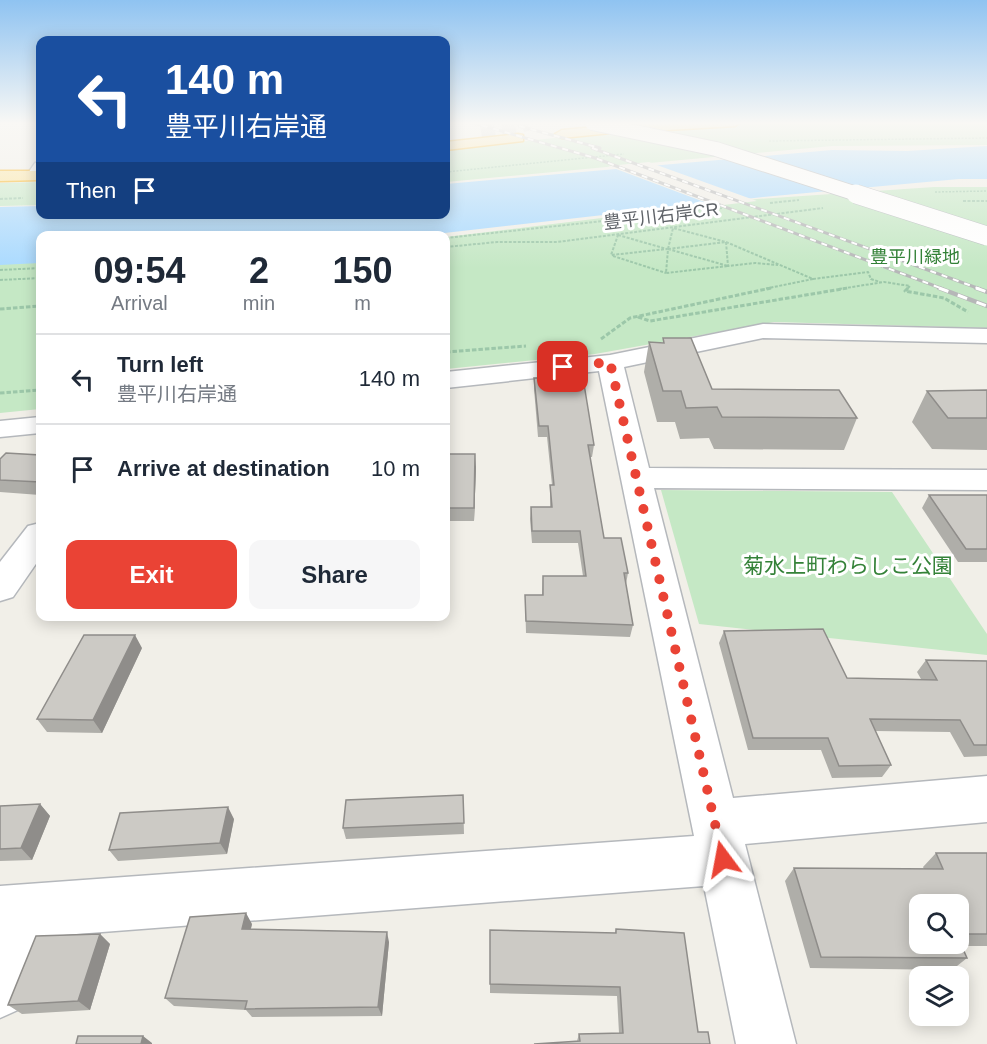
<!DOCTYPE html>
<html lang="en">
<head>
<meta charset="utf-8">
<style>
  :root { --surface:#fff; --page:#f6f6f7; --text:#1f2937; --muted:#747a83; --line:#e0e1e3; --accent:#ea4335 }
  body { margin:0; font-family:Arial,"Noto Sans JP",sans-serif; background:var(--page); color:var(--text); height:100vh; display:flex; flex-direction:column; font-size:22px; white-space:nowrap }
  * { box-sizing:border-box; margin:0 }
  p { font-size:20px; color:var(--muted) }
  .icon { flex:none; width:33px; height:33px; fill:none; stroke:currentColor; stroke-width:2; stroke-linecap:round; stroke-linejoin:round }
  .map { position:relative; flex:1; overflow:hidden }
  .side { position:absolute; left:36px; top:231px; width:414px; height:390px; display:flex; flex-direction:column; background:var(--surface); border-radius:12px; box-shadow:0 3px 15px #0003 }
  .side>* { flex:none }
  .top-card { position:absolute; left:36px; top:36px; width:414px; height:183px; border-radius:12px; box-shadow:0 3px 15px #0003; background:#1a4fa0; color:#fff; overflow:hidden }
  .tools { position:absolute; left:909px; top:894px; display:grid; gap:12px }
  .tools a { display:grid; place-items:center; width:60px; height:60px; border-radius:12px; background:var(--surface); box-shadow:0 3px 15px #0003; font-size:30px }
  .pin { position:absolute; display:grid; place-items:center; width:51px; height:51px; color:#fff; margin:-26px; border-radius:12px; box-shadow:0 3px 9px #0006 }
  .me { position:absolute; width:66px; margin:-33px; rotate:347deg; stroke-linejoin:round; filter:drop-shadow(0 0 4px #0008) }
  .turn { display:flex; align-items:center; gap:21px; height:126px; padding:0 30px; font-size:27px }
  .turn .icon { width:78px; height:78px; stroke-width:2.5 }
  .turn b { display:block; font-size:42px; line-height:51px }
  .then { display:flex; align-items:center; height:57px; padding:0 30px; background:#0003; gap:12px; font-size:22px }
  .eta { display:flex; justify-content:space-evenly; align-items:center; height:102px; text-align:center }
  .eta b { font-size:36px; font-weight:700; line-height:42px }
  .primary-button { display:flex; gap:12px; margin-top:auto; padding:12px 30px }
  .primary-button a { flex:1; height:69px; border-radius:12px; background:var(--accent); color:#fff; font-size:24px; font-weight:700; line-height:69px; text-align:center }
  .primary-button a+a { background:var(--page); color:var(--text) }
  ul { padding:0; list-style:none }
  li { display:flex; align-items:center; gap:18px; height:90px; padding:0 30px; border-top:2px solid var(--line) }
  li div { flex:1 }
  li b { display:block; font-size:22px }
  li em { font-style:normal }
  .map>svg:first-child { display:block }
  .green { fill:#c5e8c5 }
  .water { fill:#aadaff }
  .pier { fill:#f1efe8 }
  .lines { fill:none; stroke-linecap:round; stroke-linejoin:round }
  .highway-tunnel { stroke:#ccccc8; stroke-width:14; stroke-dasharray:14 7; stroke-linecap:butt }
  .minor-casing { stroke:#b5b8bc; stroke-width:3 }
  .highway-casing { stroke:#f9ab00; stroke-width:3 }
  .path-far2 { stroke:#9cc7a9; stroke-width:1.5; stroke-dasharray:2 1.5; stroke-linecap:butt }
  .path-far1 { stroke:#9cc7a9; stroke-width:2; stroke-dasharray:3 1.5; stroke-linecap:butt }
  .path { stroke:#9cc7a9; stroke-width:3; stroke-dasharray:4.5 2; stroke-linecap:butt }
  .minor { fill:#fff; fill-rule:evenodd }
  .highway { fill:#fde293; fill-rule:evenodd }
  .rail-far1-casing { stroke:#b6b7b8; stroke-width:3 }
  .rail-casing { stroke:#b6b7b8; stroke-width:4.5 }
  .rail-far1 { stroke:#fff; stroke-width:2; stroke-dasharray:6; stroke-linecap:butt }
  .rail { stroke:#fff; stroke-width:3; stroke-dasharray:10; stroke-linecap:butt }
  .minor-bridge-far1-casing { stroke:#b5b8bc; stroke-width:16; stroke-linecap:butt }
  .minor-bridge-casing { stroke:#b5b8bc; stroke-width:20; stroke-linecap:butt }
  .minor-bridge-far1 { stroke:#fff; stroke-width:14 }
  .minor-bridge { stroke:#fff; stroke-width:19 }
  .wall { fill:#afaea9; fill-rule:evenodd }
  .shaded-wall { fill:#8f8d8a }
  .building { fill:#cccac5; stroke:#8f8d8a; stroke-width:1.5 }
  .route { stroke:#ea4335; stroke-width:10; stroke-dasharray:0 18 }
  .labels { text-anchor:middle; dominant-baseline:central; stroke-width:6; stroke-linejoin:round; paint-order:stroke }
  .far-street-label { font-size:18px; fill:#5f6368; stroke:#fff }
  .far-park-label { font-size:18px; fill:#348238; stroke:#fff }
  .park-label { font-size:21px; fill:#348238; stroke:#fff }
</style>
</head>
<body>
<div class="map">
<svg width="987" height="1044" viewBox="0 0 987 1044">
  <rect width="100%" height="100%" fill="#f1efe8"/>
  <path class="green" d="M771 122H987V145L832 146 446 182V150L581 135Z
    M40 182V205L0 206V183Z
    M934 187H987V328L774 322 595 354 446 369V237L757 199Z
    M0 258 40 259V409L0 413Z
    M661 490 892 492 987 634V655L699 624Z"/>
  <path class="water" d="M987 146V179H959L763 197 427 235 40 236V263L0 265V207L40 206V214H446V184L832 150 907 151Z"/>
  <path class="pier" d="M649 162 654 164 757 201 715 206 608 166Z"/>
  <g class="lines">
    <path class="highway-tunnel" d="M481 131 528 124"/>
    <defs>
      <path id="minor" d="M40 162V178L29 179 26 176 35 163Z
        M763 324 987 329V343L763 338 624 367 649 468 987 470V490L654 488 733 798 987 776V822L745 844 796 1044H736L704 886 50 936 20 1009 0 1018V886L694 836 599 371 446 388V372L610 355Z
        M40 417V433L0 437V421Z
        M40 523V558L13 597 0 601V562L28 526Z"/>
      <path id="highway" d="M669 122H741L735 126 634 132 628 128 634 124Z
        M606 126 611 127V133L562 138 555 134 562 130Z
        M518 134 523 135V141L446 150V142Z
        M0 171H40V180L0 181Z"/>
    </defs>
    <use href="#minor" class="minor-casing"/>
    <use href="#highway" class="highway-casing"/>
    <path class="path-far2" d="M769 141 987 138
      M446 172 624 154
      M935 192 987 191"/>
    <path class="path-far1" d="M0 199 23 198
      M963 201H987
      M770 203 799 200
      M618 235 667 249 611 255Z
      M446 238 723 208
      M726 242 728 266 755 263 778 265
      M726 242 813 279 764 289
      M446 247 497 242H557L823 208
      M668 249 728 266 666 273Z
      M668 249 673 228 726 242
      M668 249 726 242
      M613 256 666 273
      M0 270 40 268
      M813 279 868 272 871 279 880 282
      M0 280 40 278
      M839 289 884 282 910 286 907 289"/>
    <path class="path" d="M908 288 905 291 944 298 968 312
      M0 309 40 306
      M638 317 650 321 848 288
      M601 339 630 318 771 288
      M446 352 526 346
      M0 393 40 390"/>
    <use href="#minor" class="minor"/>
    <use href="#highway" class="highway"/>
    <defs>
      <path id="rail-far1" d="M470 122 595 158 943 289
        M519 126 600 148
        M592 148 980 289"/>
      <path id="rail" d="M939 288 987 306
        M976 288 987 292"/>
    </defs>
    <use href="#rail-far1" class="rail-far1-casing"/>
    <use href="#rail" class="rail-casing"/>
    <use href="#rail-far1" class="rail-far1"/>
    <use href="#rail" class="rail"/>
    <defs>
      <path id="minor-bridge-far1" d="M592 123 716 149 860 195"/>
      <path id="minor-bridge" d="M856 194 987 236"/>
    </defs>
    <use href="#minor-bridge-far1" class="minor-bridge-far1-casing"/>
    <use href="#minor-bridge" class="minor-bridge-casing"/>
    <use href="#minor-bridge-far1" class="minor-bridge-far1"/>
    <use href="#minor-bridge" class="minor-bridge"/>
  </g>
  <path class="wall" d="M663 338 712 389 857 418 844 450 714 449 709 438 680 439 675 422H657L644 372 649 342 663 343Z
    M534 378 594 445 592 457H590L604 538 628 573 626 584 633 625 630 637 526 633 525 595H542L543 576H583L578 543H532L530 519 531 507H550V485H552L547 437H538L534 389Z
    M987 390V450L932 449 912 422 927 391Z
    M446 454 476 467 474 521H446Z
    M40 455V495L0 492V459Z
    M929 495H987V562H958L922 508Z
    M724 631 847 678 921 679 917 672 926 660 987 661V756L964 757 950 732 875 731 891 765 882 777 832 778 821 750H748L719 643Z
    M142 648 102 733 47 732 37 719Z
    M463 795 464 834 346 839 343 828Z
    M40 804 50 816 32 860 0 861V806Z
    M234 819 227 854 118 861 109 850Z
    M936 853H987V946H962L967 958 952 970 810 968 785 881 794 868 924 869 923 867ZM958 904V944H920Z
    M252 924 251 929 389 942 382 1016 252 1017 246 1010 174 1006 165 998Z
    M616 929 698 1032 577 1041 579 1034 619 1033 617 996 490 993V930L615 933Z
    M100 934 110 944 90 1010 22 1014 8 1005Z"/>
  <path class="shaded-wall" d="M475 454 476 467 474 521V508Z
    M135 635 142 648 102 733 93 720Z
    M40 804 50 816 32 860 21 848Z
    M228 807 234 819 227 854 220 843Z
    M246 913 252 924 248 939 242 929Z
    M387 932 389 942 382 1016 378 1007Z
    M100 934 110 944 90 1010 78 1001Z
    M143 1036 152 1043V1044H141Z"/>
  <path class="building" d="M663 338H691L712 389 839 390 857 418 722 417 717 407 686 408 681 391H663L649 342 664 343Z
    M534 378H583L594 445H588L604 538H621L628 573H624L633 625 526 621 525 595H543V576H586L580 531H532L531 507H552L550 485H554L548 426H539Z
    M987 390V418H948L927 391Z
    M6 453 40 455V482L0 480V459Z
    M446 454H475L474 508H446Z
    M929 495H987V549H966Z
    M823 629 847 678 937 680 926 660 987 661V745H974L960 720 870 719 891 765 839 766 828 738H753L724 631Z
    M84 635H135L93 720 37 719Z
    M463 795 464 823 343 828 346 800Z
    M40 804 21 848 0 849V806Z
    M228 807 220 843 109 850 120 813Z
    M936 853H987V934H958V904H920V944H958V938L967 958 821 957 794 868 943 869Z
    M246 913 242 929 387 932 378 1007 245 1009 247 1001 165 998 190 917Z
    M616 929 684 933 698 1032H708L710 1044H534L580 1041 579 1034 623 1033 620 987 490 984V930L616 933Z
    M100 934 78 1001 8 1005 36 936Z
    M78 1036H143L141 1044H76Z"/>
  <linearGradient id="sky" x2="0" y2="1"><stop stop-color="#8fc3f1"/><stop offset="0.46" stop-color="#f9f8f5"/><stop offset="1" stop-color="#f9f8f5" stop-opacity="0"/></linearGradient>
  <rect width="987" height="268" fill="url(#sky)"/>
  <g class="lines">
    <path class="route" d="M563 367 610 362 723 859"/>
  </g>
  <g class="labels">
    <g class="far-street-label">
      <text transform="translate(661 216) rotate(-7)">豊平川右岸CR</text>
    </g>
    <g class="far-park-label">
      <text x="915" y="257">豊平川緑地</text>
    </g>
    <g class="park-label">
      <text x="848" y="565">菊水上町わらしこ公園</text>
    </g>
  </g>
</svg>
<div class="tools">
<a><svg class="icon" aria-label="search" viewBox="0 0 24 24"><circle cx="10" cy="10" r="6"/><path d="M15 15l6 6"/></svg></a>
<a><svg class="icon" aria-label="layers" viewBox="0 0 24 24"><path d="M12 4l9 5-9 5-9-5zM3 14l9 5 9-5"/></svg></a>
</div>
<div class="pin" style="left:563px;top:367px;background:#d93025"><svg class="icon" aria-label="arrive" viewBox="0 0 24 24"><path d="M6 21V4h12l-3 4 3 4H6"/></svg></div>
<svg class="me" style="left:723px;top:859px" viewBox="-20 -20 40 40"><path d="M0-17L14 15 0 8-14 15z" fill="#ea4335" stroke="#fff" stroke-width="4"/></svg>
<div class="top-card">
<div class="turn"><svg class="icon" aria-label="left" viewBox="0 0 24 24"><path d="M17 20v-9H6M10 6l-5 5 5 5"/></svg><div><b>140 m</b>豊平川右岸通</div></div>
<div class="then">Then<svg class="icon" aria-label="arrive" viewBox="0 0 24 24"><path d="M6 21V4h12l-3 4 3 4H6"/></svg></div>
</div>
<section class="side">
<div class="eta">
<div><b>09:54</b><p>Arrival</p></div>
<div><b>2</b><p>min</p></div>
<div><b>150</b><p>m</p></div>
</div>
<ul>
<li><svg class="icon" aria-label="left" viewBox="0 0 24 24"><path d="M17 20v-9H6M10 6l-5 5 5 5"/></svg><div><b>Turn left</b><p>豊平川右岸通</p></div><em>140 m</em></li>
<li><svg class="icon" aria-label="arrive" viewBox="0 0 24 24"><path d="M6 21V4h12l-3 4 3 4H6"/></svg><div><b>Arrive at destination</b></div><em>10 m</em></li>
</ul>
<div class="primary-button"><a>Exit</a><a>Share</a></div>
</section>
</div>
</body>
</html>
